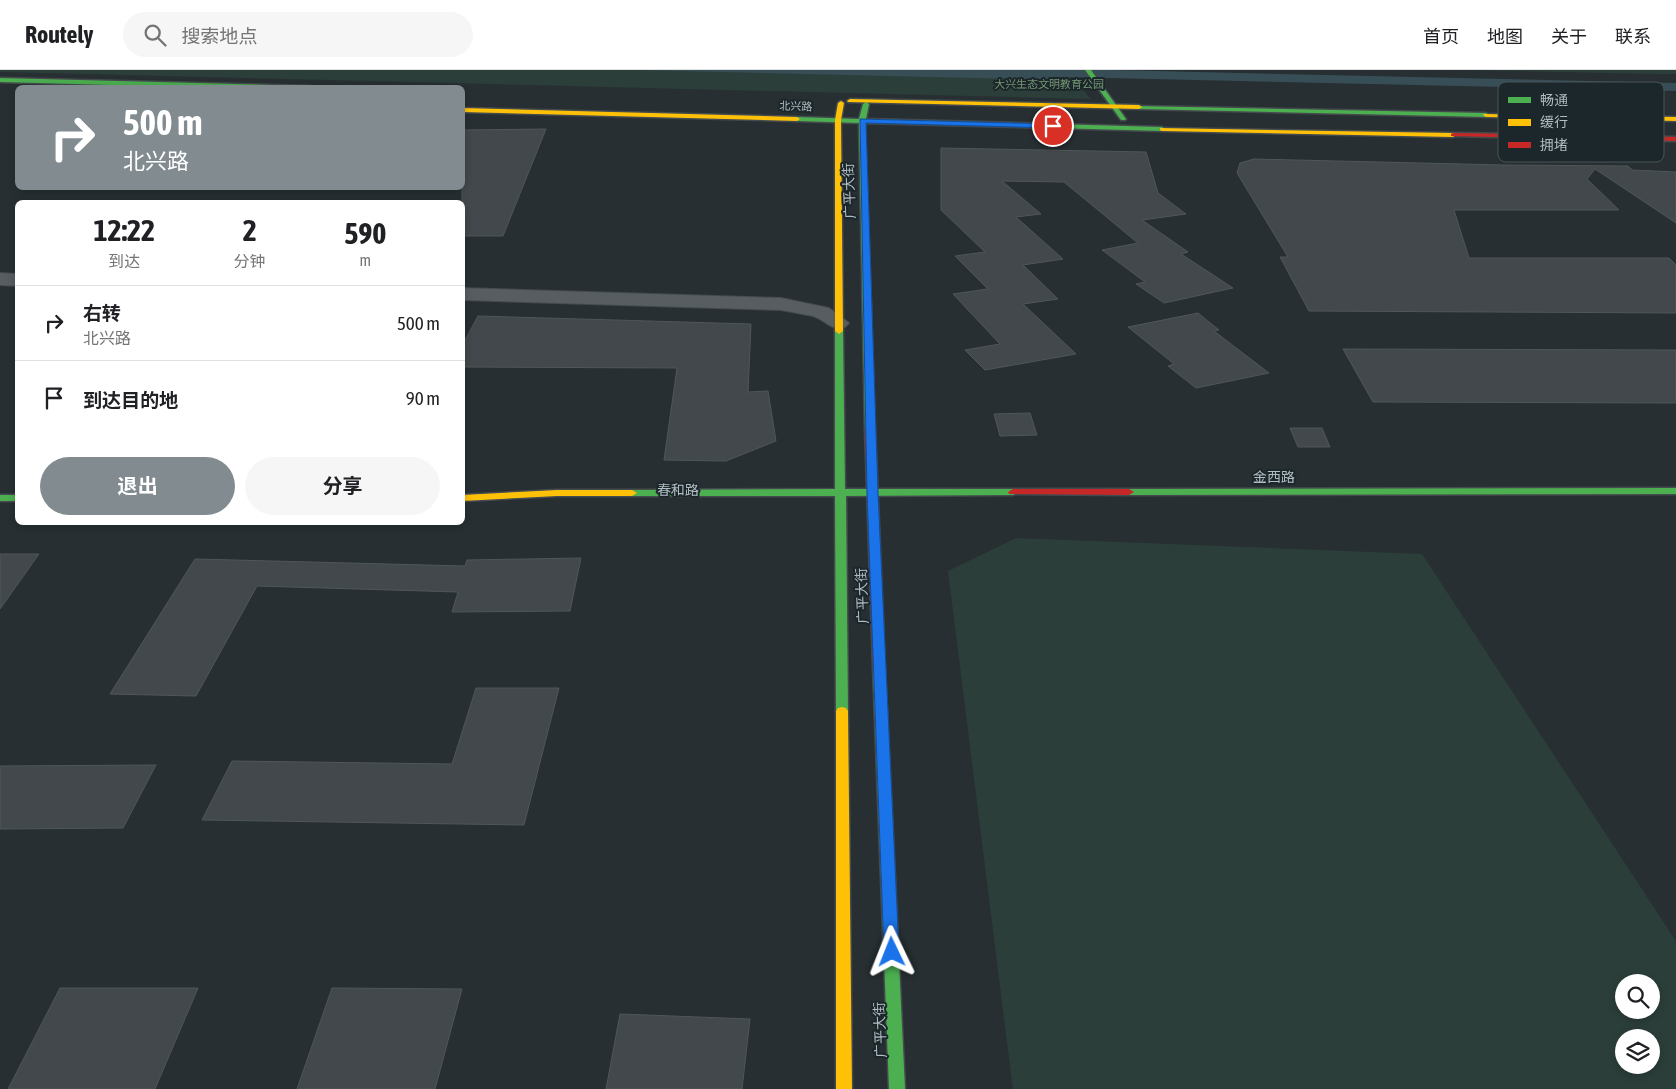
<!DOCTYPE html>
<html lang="zh">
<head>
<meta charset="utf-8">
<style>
  :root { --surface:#fff; --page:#f6f6f6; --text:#202124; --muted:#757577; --line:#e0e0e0; --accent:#818b90 }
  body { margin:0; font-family:"Asap Condensed","Noto Sans SC",sans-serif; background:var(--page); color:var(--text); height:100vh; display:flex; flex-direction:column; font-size:19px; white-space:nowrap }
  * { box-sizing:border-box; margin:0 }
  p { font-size:16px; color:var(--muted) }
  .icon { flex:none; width:28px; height:28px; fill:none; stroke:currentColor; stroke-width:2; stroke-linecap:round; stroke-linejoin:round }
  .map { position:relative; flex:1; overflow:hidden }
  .panel { position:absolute; left:15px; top:130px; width:450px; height:325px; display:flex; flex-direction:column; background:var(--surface); border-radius:8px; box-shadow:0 2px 8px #0003 }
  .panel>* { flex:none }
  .guide { position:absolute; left:15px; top:15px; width:450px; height:105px; border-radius:8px; box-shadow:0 2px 8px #0003; background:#818b90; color:#fff; overflow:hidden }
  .tools { position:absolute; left:1615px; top:904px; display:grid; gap:10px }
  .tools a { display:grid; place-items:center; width:45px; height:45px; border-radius:50%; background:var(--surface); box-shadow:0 2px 8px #0003; font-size:25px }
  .pin { position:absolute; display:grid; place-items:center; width:42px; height:42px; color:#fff; margin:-21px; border:2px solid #fff; border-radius:50%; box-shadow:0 1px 5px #0007 }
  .me { position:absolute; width:55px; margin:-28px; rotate:358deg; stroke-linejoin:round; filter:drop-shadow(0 0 4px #0008) }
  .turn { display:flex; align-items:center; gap:18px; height:105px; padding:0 25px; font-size:22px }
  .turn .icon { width:65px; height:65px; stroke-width:2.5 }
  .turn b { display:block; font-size:35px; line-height:42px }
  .eta { display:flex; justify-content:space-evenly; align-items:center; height:85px; text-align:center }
  .eta b { font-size:30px; font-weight:700; line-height:35px }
  .cta { display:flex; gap:10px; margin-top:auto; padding:10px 25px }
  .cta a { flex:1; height:58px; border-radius:30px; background:var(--accent); color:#fff; font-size:20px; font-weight:700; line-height:58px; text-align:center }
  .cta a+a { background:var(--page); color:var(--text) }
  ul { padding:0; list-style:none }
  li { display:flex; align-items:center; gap:15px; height:75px; padding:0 25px; border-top:1px solid var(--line) }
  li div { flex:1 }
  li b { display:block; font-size:19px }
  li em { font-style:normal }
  header { display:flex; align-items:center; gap:30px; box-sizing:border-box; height:70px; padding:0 25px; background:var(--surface); border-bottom:1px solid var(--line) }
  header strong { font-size:24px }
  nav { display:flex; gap:28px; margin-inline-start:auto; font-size:18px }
  .search { width:350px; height:45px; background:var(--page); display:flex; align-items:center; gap:12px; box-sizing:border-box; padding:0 18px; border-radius:28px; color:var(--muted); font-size:19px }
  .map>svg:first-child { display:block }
  .green { fill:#2b3e39; fill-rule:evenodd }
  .water { fill:#374e57 }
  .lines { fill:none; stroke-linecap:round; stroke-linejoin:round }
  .canal { fill:#374e57; fill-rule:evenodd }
  .building { fill:#42484b; stroke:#4f5759 }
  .street-casing { stroke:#444a4d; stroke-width:2 }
  .fast-casing { stroke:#444a4d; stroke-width:3 }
  .slow-casing { stroke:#444a4d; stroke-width:3 }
  .jam-casing { stroke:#444a4d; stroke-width:3 }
  .street { fill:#575d60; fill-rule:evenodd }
  .fast { fill:#4caf50; fill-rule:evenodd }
  .slow { fill:#ffc107; fill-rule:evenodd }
  .jam { fill:#c62828; fill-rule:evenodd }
  .route { fill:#1a73e8; stroke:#114b97 }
  .labels { text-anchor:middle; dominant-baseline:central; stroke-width:4; stroke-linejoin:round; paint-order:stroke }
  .far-park-label { font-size:11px; fill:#749672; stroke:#1c272b }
  .far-street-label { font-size:11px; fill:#b1bdc3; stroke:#1c272b }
  .street-label { font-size:14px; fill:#b1bdc3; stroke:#1c272b }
  .key { fill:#1c272b; stroke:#495459; stroke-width:1 }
  .key-label { font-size:14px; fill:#b1bdc3 }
</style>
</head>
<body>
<header>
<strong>Routely</strong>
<div class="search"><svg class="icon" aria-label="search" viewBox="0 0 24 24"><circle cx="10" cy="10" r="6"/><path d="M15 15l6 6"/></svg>搜索地点</div>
<nav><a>首页</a><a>地图</a><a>关于</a><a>联系</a></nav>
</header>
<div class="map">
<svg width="1676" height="1019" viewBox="0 0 1676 1019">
  <rect width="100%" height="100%" fill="#272f32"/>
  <path class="green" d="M0 0H1065L1091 29 0 2Z
    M1468 0H1676V4H1655Z
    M1016 468 1422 484 1676 871V1019H1013L948 501ZM1624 912H1651V940H1624ZM1624 968H1651V995H1624Z"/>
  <path class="water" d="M638 0H1055L1063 10Z"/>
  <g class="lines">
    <path class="canal" d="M1017 0H1113L1676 13V21L1022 6 1017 5Z"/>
  </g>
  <path class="building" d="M546 59 503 166H462V60Z
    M941 78 1146 82 1158 123 1186 144 1142 150 1188 182 1181 184 1233 218 1164 233 1136 214 1145 212 1102 180 1138 173 1064 112 1002 111 1041 144 1016 147 1063 189 1023 195 1058 229 1023 234 1076 284 985 300 965 280 1000 274 953 224 988 219 955 186 985 182 941 140Z
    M1254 89 1503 95 1628 96 1632 100 1676 102V153L1595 99 1587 109 1619 140H1454L1469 188H1669L1676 195V243L1309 241 1280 187H1288L1237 103 1240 93Z
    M1198 243 1219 260 1214 261 1269 303 1196 318 1168 296 1174 294 1128 257Z
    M478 246 751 254 748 322 768 321 776 371 726 391 664 390 677 298 462 297V276Z
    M1343 279 1676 280V333L1373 332Z
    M1030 343 1037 365 1000 366 994 344Z
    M1290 358H1322L1330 377H1298Z
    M0 484H39L0 539Z
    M581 488 570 541 452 542 458 522 257 516 196 626 110 624 195 489 465 496 467 490Z
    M476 618H559L524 755 202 750 232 691 452 694Z
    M156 695 123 758 0 759V696Z
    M60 918H198L155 1019H8Z
    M332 918 462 919 435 1019H297Z
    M620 944 750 949 742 1019H606Z"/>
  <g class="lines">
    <defs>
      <path id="street" d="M0 203 18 204V216L0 215Z
        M462 218 781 228 829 238 849 253 845 257C830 261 826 250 813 246 802 244 792 242 781 240L462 230Z"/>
      <path id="fast" d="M1085 0H1091L1126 49 1125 50H1121Z
        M0 8 310 16 313 18H218L0 12Z
        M866 32 869 34 866 49 1162 57 1165 59 1162 61 865 53 875 359 870 362 865 359 859 53 797 51 794 49 797 47 859 49 863 34Z
        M1137 36 1486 43 1489 45 1486 47 1139 39 1137 38Z
        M839 258 843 261 845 419H1013L1018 422 1013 425 846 426 848 641 846 644H838L836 641 835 426H632L627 423 632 420 835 419V261Z
        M1676 418V424L1129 425 1124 422 1129 419Z
        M0 425H18V431H0Z
        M879 594 885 598 905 1019H889L873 598Z"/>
      <path id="slow" d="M850 29 1139 35 1142 37 1139 39 848 32 847 31Z
        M841 31 844 33 841 50 843 261 839 264 835 261V50L838 33Z
        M462 38 797 47 800 49 797 51 462 42Z
        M1484 44 1676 47V51L1486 47 1483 45Z
        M1160 58 1453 63 1456 65 1453 67 1162 61 1160 60Z
        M557 420H632L637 423 632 426H557L462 431V425Z
        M842 637 846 638 848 641 852 1019H836V641L838 638Z"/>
      <path id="jam" d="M1453 63 1676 67V71L1451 66V64Z
        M870 356 875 359 885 598 879 602 873 598 865 359Z
        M1013 419H1129L1134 422 1129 425 1009 424 1008 422Z"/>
    </defs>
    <use href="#street" class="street-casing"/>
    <use href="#fast" class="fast-casing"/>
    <use href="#slow" class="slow-casing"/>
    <use href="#jam" class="jam-casing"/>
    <use href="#street" class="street"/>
    <use href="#fast" class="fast"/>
    <use href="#slow" class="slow"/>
    <use href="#jam" class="jam"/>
  </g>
  <path class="route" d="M860 49 1053 54 1056 56 1053 58 866 53 878 423 899 882 897 886H886L884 882 867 423Z"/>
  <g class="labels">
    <g class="far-park-label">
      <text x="1049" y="14">大兴生态文明教育公园</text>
    </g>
    <g class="far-street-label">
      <text transform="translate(796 36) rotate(2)">北兴路</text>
    </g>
    <g class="street-label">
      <text transform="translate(849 121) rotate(-92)">广平大街</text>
      <text x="1274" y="407">金西路</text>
      <text x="678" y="420">春和路</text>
      <text transform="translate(862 526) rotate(-92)">广平大街</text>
      <text transform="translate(880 960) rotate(-92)">广平大街</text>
    </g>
  </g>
  <rect x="1498" y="12" width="166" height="80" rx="8" class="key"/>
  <rect x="1508" y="27" width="23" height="6" fill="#4caf50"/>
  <rect x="1508" y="49" width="23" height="7" fill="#ffc107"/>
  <rect x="1508" y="72" width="23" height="6" fill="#c62828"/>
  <g class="key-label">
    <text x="1540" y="35">畅通</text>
    <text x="1540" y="57">缓行</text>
    <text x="1540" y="80">拥堵</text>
  </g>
</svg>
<div class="tools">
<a><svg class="icon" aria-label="search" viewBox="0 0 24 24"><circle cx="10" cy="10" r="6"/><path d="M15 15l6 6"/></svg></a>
<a><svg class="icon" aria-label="layers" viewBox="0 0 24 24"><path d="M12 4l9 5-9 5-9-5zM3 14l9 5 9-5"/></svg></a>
</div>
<div class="pin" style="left:1053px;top:56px;background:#d93025"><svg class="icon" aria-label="arrive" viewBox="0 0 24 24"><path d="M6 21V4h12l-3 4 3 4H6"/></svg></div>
<svg class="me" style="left:892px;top:882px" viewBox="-20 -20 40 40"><path d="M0-17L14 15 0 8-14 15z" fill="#1a73e8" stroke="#fff" stroke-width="4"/></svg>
<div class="guide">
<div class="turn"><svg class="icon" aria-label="right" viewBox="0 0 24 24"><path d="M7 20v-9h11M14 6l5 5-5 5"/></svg><div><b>500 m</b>北兴路</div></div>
</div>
<section class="panel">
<div class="eta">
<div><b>12:22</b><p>到达</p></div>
<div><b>2</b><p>分钟</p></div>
<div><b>590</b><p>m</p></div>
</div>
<ul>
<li><svg class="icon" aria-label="right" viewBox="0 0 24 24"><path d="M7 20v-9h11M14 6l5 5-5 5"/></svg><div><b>右转</b><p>北兴路</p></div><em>500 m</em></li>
<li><svg class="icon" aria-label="arrive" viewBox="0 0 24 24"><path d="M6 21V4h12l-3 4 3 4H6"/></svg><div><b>到达目的地</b></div><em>90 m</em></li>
</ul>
<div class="cta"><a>退出</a><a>分享</a></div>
</section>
</div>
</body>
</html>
